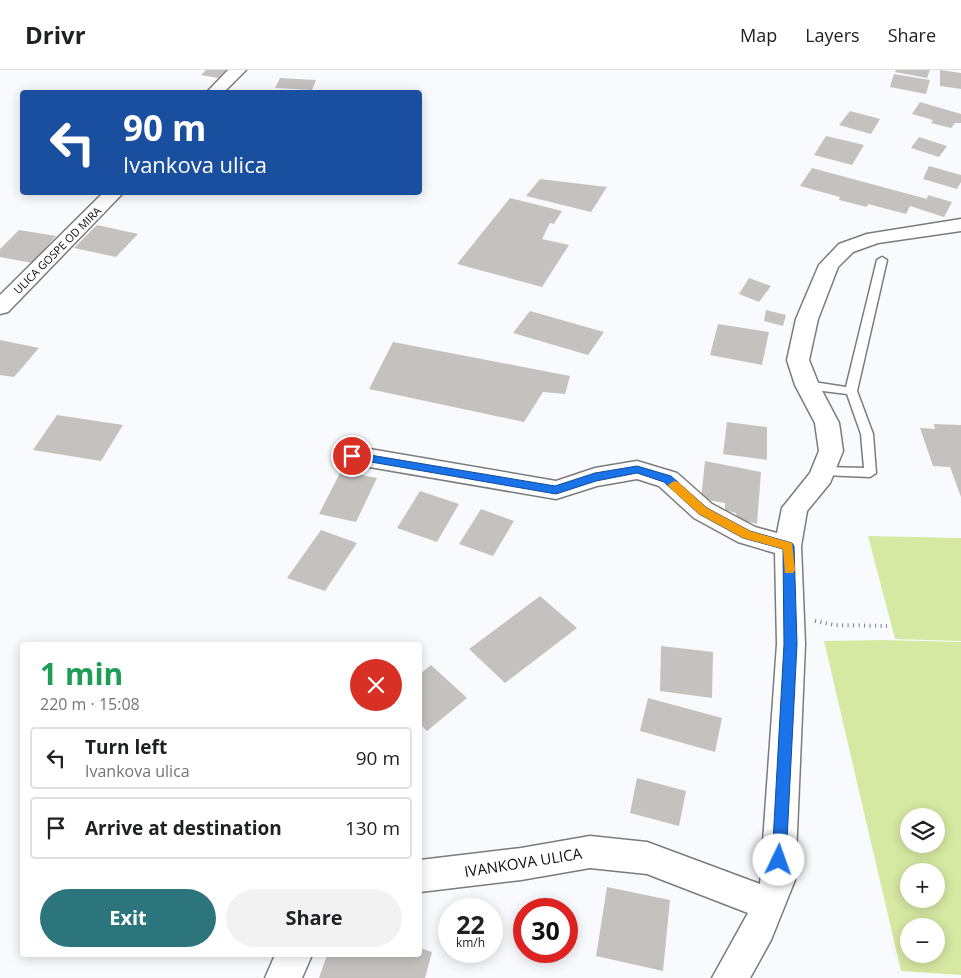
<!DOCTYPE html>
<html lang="en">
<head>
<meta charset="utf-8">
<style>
  :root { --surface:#fff; --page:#f2f2f2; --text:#202124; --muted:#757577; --line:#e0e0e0; --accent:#2c757c }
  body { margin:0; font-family:"Open Sans",sans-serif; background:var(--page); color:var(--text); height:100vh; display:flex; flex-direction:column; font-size:19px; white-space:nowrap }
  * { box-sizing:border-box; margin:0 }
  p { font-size:16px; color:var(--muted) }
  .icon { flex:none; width:28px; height:28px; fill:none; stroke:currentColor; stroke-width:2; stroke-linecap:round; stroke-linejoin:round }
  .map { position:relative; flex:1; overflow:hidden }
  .drawer { position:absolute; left:20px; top:572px; width:402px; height:315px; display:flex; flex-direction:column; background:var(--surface); border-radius:5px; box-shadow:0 2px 12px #0003 }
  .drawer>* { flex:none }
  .hud { position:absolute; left:20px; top:20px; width:402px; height:105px; border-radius:5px; box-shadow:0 2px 12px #0003; background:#1a4fa0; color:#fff; overflow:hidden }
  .controls { position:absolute; left:900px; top:738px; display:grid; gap:10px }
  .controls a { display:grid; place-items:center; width:45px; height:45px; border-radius:50%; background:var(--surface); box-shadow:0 2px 12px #0003; font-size:25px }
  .speed { position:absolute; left:438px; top:828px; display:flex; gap:10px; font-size:25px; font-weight:700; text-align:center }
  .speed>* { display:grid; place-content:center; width:65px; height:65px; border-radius:50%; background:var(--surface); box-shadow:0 2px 12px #0003; line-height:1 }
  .speed small { font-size:12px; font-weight:400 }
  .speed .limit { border:8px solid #d22; background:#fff; color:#111 }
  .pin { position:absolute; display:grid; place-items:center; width:42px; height:42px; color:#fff; margin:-21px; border:2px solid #fff; border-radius:50%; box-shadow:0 1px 5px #0007 }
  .me { position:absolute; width:55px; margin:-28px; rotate:3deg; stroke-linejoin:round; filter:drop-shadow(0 0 4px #0008) }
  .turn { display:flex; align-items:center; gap:18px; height:105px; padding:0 20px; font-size:22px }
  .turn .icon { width:65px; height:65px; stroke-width:2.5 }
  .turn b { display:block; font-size:35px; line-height:42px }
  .round { display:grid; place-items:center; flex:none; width:52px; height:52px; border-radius:26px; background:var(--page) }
  .overview { display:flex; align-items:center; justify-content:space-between; height:85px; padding:0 20px }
  h1 { font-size:30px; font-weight:700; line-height:38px; color:#1e9e55 }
  .primary-button { display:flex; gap:10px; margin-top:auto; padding:10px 20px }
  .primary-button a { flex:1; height:58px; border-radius:30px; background:var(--accent); color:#fff; font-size:20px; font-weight:700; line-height:58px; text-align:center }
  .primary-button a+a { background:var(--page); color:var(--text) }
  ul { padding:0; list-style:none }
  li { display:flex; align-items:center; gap:15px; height:62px; margin:0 10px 8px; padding:0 10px; border:2px solid var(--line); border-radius:5px }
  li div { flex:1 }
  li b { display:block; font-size:19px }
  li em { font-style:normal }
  header { display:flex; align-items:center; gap:30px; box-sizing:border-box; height:70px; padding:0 25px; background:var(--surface); border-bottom:1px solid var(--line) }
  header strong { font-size:24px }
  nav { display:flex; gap:28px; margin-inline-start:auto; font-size:18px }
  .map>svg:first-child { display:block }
  .green { fill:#d6e9a2; fill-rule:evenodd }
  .building { fill:#c5c1bf }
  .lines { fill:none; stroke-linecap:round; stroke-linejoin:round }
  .lane-casing { stroke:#7b7b7e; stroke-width:3 }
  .street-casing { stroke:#7b7b7e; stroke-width:3 }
  .path { stroke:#7d7d7f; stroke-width:4; stroke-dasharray:1 4.5; stroke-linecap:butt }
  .lane { fill:#fff; fill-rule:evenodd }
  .street { fill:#fff; fill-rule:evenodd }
  .route { fill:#1a73e8; stroke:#114b97 }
  .slow { fill:#f59e0b }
  .labels { text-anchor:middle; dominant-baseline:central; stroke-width:4.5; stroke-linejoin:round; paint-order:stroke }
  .far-street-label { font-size:11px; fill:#0f0f10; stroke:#fff }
  .near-street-label { font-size:15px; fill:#0f0f10; stroke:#fff }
</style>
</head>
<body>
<header>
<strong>Drivr</strong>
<nav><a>Map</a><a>Layers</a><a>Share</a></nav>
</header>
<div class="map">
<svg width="961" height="908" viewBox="0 0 961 908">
  <rect width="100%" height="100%" fill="#f9fafd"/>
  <path class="green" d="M868 466 961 468V571L895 569Z
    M882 570 961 572V905L901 901 824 571ZM909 746H936V774H909ZM909 801H936V829H909ZM909 856H936V884H909Z"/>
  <path class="building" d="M206 0H226L218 8 201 5Z
    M896 0H930L927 8 895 2Z
    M940 0 961 3V19L940 16Z
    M894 4 930 10 926 24 890 17Z
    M280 8 316 10 312 20 275 18Z
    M920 32 961 44V53H955L951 58 931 53 933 50 912 44Z
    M850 41 880 49 871 64 839 55Z
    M826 66 864 75 852 95 814 85Z
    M919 67 947 76 939 87 911 78Z
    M929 96 961 105V112L957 119 923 109Z
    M812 98 927 129 928 125 952 132 944 147 910 136 906 144 868 134 867 137 839 130 840 127 800 116Z
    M540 109 607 117 591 142 526 126Z
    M510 128 562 141 554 154 550 153 542 169 569 175 542 217 457 194Z
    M97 155 138 164 116 187 74 178Z
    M19 160 56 166 32 193 0 187V179Z
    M749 208 771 216 759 232 739 224Z
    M766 240 786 245 783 256 764 251Z
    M530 241 604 262 588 285 513 263Z
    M718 254 769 262 762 295 710 285Z
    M0 270 39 278 14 307 0 305Z
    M393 272 570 306 565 324 543 322 524 352 369 319Z
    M57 345 123 355 101 391 33 380Z
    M727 352 767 357V390L723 384Z
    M934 354 961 355V427L950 397 933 396 920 358 935 359Z
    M705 391 761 402 757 454 737 449 736 443 725 440V433L701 429Z
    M341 401 377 408 356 452 319 444Z
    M420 421 459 434 437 472 397 458Z
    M481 439 514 451 493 486 459 474Z
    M321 460 357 473 325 521 287 508Z
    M540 526 577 558 505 613 469 579Z
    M661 576 713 582 712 628 660 621Z
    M431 595 467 628 427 661 420 654V604Z
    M648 628 722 648 715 682 640 661Z
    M637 708 686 721 679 756 630 743Z
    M607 817 670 830 663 901 596 886Z
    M420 878 432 882 425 908H319L327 885H420Z"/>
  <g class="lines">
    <defs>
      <path id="lane" d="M882 187 887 190 857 321 873 364 876 403 870 407 823 405 817 401 823 397 864 398 861 364 847 324 807 319 801 315 807 311 846 317 877 190Z"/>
      <path id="street" d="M228 0H246L224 22H207Z
        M104 122H124L8 242 0 244V225Z
        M961 149V161L878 173 853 182 838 197 818 249 809 290 819 315 839 353 843 381 830 413 807 441 801 476 805 574 795 810 771 870 750 908H712L748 843 647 804 590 798 521 810 420 822V790L521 778 590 766 647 772 760 814 777 574 775 483 738 472 694 448 659 416 637 409 597 416 556 429 352 394 343 391 340 385 343 379 352 376 556 411 595 398 637 391 677 403 712 434 755 457 777 463 782 438 810 403 819 381 815 353 795 315 787 290 796 249 819 195 839 174 867 164Z
        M275 885H312L302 908H265Z"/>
    </defs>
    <use href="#lane" class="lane-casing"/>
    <use href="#street" class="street-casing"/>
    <path class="path" d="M815 551 835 555 887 556"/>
    <use href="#lane" class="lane"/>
    <use href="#street" class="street"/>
  </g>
  <path class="route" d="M352 382 555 416 595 403 637 396 671 406 707 438 750 461 792 473 794 476 797 574 786 790 784 795 779 797 774 795 772 790 784 574 783 479 743 468 699 444 664 412 637 403 596 411 556 424 348 388 347 386 348 383Z"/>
  <path class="slow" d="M674 411 678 412 707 438 750 461 792 473 795 500 793 503H785L783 479 743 468 699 444 670 418 668 415Z"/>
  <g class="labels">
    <g class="far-street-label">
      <text transform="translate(57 180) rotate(-45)">ULICA GOSPE OD MIRA</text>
    </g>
    <g class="near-street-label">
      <text transform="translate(523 792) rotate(-9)">IVANKOVA ULICA</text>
    </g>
  </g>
</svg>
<div class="controls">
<a><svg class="icon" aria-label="layers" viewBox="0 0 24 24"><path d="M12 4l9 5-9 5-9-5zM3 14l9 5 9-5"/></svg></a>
<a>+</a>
<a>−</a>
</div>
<div class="speed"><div>22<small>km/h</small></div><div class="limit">30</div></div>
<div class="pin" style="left:352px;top:386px;background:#d93025"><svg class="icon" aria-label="arrive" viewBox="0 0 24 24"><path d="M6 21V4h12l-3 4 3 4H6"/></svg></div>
<svg class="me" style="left:779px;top:790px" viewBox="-20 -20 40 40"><circle r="19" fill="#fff"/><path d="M0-13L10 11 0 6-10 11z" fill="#1a73e8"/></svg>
<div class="hud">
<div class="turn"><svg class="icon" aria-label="left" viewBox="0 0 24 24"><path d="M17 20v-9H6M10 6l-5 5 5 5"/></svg><div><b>90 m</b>Ivankova ulica</div></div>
</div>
<section class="drawer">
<div class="overview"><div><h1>1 min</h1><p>220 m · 15:08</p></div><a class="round" style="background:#d93025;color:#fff"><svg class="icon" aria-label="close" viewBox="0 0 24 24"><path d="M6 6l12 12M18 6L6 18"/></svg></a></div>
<ul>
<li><svg class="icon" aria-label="left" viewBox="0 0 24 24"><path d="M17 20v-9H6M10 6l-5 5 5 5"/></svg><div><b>Turn left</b><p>Ivankova ulica</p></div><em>90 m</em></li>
<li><svg class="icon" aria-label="arrive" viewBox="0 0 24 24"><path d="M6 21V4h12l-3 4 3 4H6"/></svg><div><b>Arrive at destination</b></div><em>130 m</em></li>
</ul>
<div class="primary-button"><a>Exit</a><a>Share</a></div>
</section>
</div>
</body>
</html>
